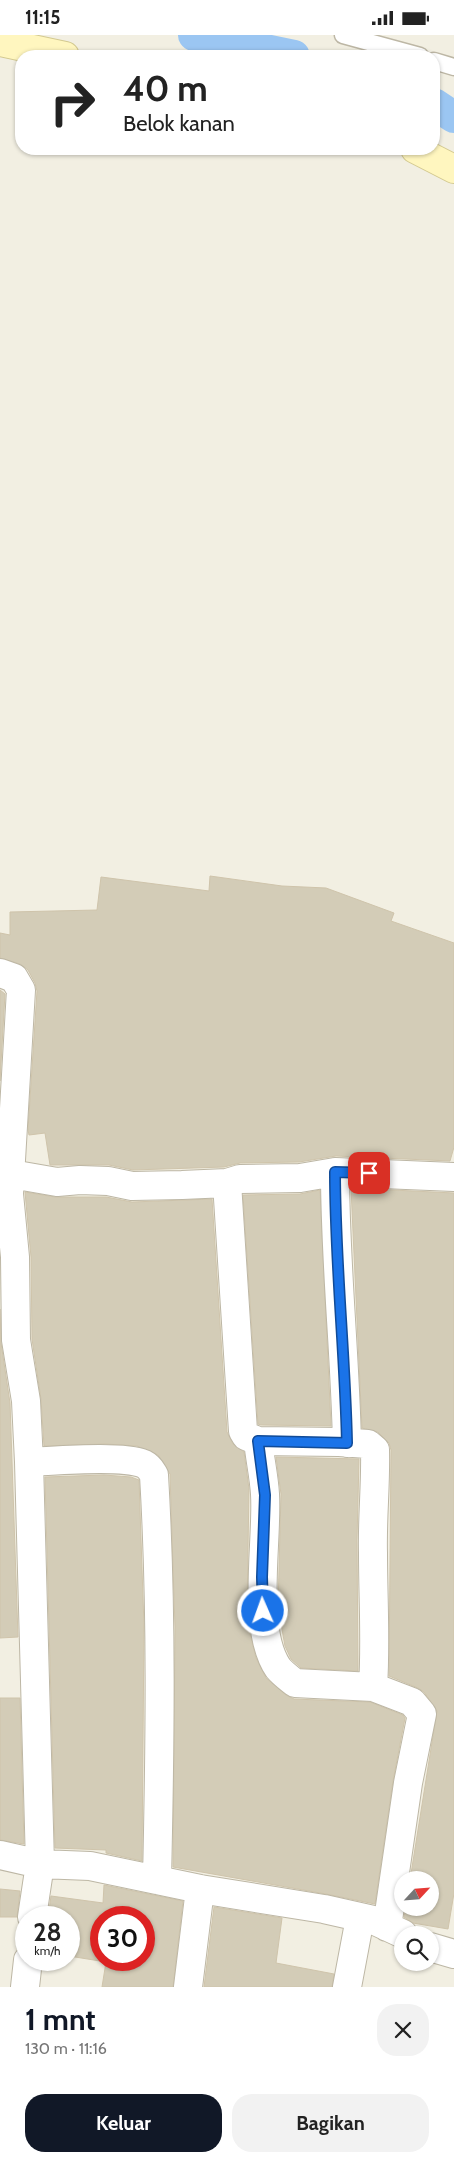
<!DOCTYPE html>
<html lang="id">
<head>
<meta charset="utf-8">
<style>
  :root { --surface:#fff; --page:#f2f2f2; --text:#222; --muted:#767676; --accent:#111827 }
  body { margin:0; font-family:Cabin,sans-serif; background:var(--page); color:var(--text); height:100vh; display:flex; flex-direction:column; font-size:19px; white-space:nowrap }
  * { box-sizing:border-box; margin:0 }
  p { font-size:16px; color:var(--muted) }
  .icon { flex:none; width:28px; height:28px; fill:none; stroke:currentColor; stroke-width:2; stroke-linecap:round; stroke-linejoin:round }
  .map { position:relative; height:1952px; overflow:hidden }
  .drawer { display:flex; flex-direction:column; background:var(--surface); flex:1 }
  .drawer>* { flex:none }
  .guide { position:absolute; left:15px; top:15px; width:425px; height:105px; border-radius:20px; box-shadow:0 1px 4px #0004; background:#fff; color:var(--text); overflow:hidden }
  .needle { width:32px; rotate:64deg }
  .fabs { position:absolute; left:394px; top:1836px; display:grid; gap:10px }
  .fabs a { display:grid; place-items:center; width:45px; height:45px; border-radius:50%; background:var(--surface); box-shadow:0 1px 4px #0004; font-size:25px }
  .speed { position:absolute; left:15px; top:1871px; display:flex; gap:10px; font-size:25px; font-weight:700; text-align:center }
  .speed>* { display:grid; place-content:center; width:65px; height:65px; border-radius:50%; background:var(--surface); box-shadow:0 1px 4px #0004; line-height:1 }
  .speed small { font-size:12px; font-weight:400 }
  .speed .limit { border:8px solid #d22; background:#fff; color:#111 }
  .pin { position:absolute; display:grid; place-items:center; width:42px; height:42px; color:#fff; margin:-21px; border-radius:10px; box-shadow:0 2px 8px #0006 }
  .me { position:absolute; width:55px; margin:-28px; rotate:358deg; stroke-linejoin:round; filter:drop-shadow(0 0 4px #0008) }
  .turn { display:flex; align-items:center; gap:18px; height:105px; padding:0 25px; font-size:22px }
  .turn .icon { width:65px; height:65px; stroke-width:2.5 }
  .turn b { display:block; font-size:35px; line-height:42px }
  .round { display:grid; place-items:center; flex:none; width:52px; height:52px; border-radius:20px; background:var(--page) }
  .headline { display:flex; align-items:center; justify-content:space-between; height:85px; padding:0 25px }
  h1 { font-size:30px; font-weight:800; line-height:38px; color:var(--accent) }
  .cta { display:flex; gap:10px; margin-top:auto; padding:10px 25px }
  .cta a { flex:1; height:58px; border-radius:20px; background:var(--accent); color:#fff; font-size:20px; font-weight:800; line-height:58px; text-align:center }
  .cta a+a { background:var(--page); color:var(--text) }
  .status { display:flex; justify-content:space-between; align-items:center; height:35px; padding:0 25px; background:var(--surface); direction:ltr }
  .status svg { height:14px; fill:currentColor }
  .map>svg:first-child { display:block }
  .lines { fill:none; stroke-linecap:round; stroke-linejoin:round }
  .canal { stroke:#9bc6f2; stroke-width:32 }
  .building { fill:#d3ccb7; stroke:#cfc4ab; fill-rule:evenodd }
  .service-casing { stroke:#bdb7a5; stroke-width:19 }
  .minor-casing { stroke:#bdb7a5; stroke-width:30 }
  .secondary-casing { stroke:#d3c990; stroke-width:30 }
  .service { stroke:#fff; stroke-width:16 }
  .minor { stroke:#fff; stroke-width:28 }
  .secondary { stroke:#fff6bf; stroke-width:28 }
  .route-casing { stroke:#114b97; stroke-width:12 }
  .route { stroke:#1a73e8; stroke-width:9 }
</style>
</head>
<body>
<div class="status"><b>11:15</b><svg viewBox="0 0 49 12"><path d="M0 12V9h3v3zM5 12V6h3v6zM10 12V3h3v9zM15 12V0h3v12zM26 1h20v11H26zM47 4h2v5h-2z"/></svg></div>
<div class="map">
<svg width="454" height="1952" viewBox="0 0 454 1952">
  <rect width="100%" height="100%" fill="#f2efe2"/>
  <g class="lines">
    <path class="canal" d="M194 0 294 21
      M434 69 454 82"/>
  </g>
  <path class="building" d="M210 841 282 851 326 853 394 878 391 886 454 908V1112L450 1126 336 1121 299 1127 240 1128 224 1132 133 1135 109 1130H50L45 1098 29 1100 28 1095 37 956 35 948 28 935 20 929 0 923V898L10 900V877L97 875 101 842 209 856Z
    M0 955 5 959 0 1046Z
    M351 1153 454 1158V1858L448 1894 413 1888 404 1882 406 1872H430V1845H410L437 1676 424 1657 418 1653 389 1641 391 1415 389 1408 378 1397 362 1393Z
    M320 1155 331 1391 261 1390 258 1389 243 1160 300 1159Z
    M25 1157 55 1162H106L132 1167 212 1164 227 1397 233 1409 244 1417 249 1454 247 1573 250 1599 256 1623 266 1643 286 1660 294 1664 370 1667 403 1680 405 1683 393 1746 375 1869 326 1859 173 1832 175 1592 170 1439 158 1420 137 1411 105 1409 44 1411 41 1364 32 1304 31 1222Z
    M0 1274 1 1308 10 1368 18 1602 0 1603Z
    M276 1422 359 1424 357 1505 358 1636 301 1633 291 1624 285 1611 278 1572 281 1459Z
    M104 1440 131 1442 139 1445 144 1592 142 1826 106 1818V1815L55 1813 45 1442Z
    M0 1663H20L24 1809 0 1805Z
    M104 1850 183 1866 173 1952H102L106 1927 69 1921V1882H48L51 1861 103 1868ZM101 1882H144V1925H101Z
    M0 1854 20 1856 17 1882H0Z
    M214 1872 282 1883 276 1928 334 1939 332 1952H204Z"/>
  <g class="lines">
    <defs>
      <path id="service" d="M343 0 420 21
        M434 26 454 32"/>
      <path id="minor" d="M0 938 14 943 21 955 9 1159 15 1222 16 1305 26 1366 29 1427 40 1829 32 1882
        M11 1139 57 1147 80 1145 108 1146 132 1151 182 1150 227 1148 240 1144 300 1143 335 1137
        M227 1148 243 1396 246 1401 258 1406 339 1407 368 1409 375 1415C376 1449 372 1484 373 1518 373 1563 376 1607 373 1652L412 1667 422 1679 408 1748 387 1892
        M258 1406C260 1424 264 1442 265 1459 268 1506 251 1593 278 1633 283 1639 289 1643 295 1648L373 1652
        M347 1408C345 1317 335 1227 335 1137L454 1142
        M29 1427C56 1426 121 1420 144 1429 150 1432 151 1435 154 1440 162 1575 160 1710 157 1845
        M0 1820 40 1829 90 1831 200 1854 324 1874 373 1885 403 1899
        M430 1912 454 1919
        M25 1952 28 1925
        M188 1952 200 1854
        M347 1952 360 1883"/>
      <path id="secondary" d="M0 7 65 21
        M415 114 454 134"/>
    </defs>
    <use href="#service" class="service-casing"/>
    <use href="#minor" class="minor-casing"/>
    <use href="#secondary" class="secondary-casing"/>
    <use href="#service" class="service"/>
    <use href="#minor" class="minor"/>
    <use href="#secondary" class="secondary"/>
  </g>
  <g class="lines">
    <defs>
      <path id="route" d="M263 1576 262 1542 265 1460 258 1406 347 1408C345 1317 335 1227 335 1137L369 1138"/>
    </defs>
    <use href="#route" class="route-casing"/>
    <use href="#route" class="route"/>
  </g>
</svg>
<div class="fabs">
<a><svg class="needle" viewBox="-14 -14 28 28"><path d="M0-13l5 13h-10z" fill="#e53935"/><path d="M0 13l5-13h-10z" fill="#767676"/></svg></a>
<a><svg class="icon" aria-label="search" viewBox="0 0 24 24"><circle cx="10" cy="10" r="6"/><path d="M15 15l6 6"/></svg></a>
</div>
<div class="speed"><div>28<small>km/h</small></div><div class="limit">30</div></div>
<div class="pin" style="left:369px;top:1138px;background:#d93025"><svg class="icon" aria-label="arrive" viewBox="0 0 24 24"><path d="M6 21V4h12l-3 4 3 4H6"/></svg></div>
<svg class="me" style="left:263px;top:1576px" viewBox="-20 -20 40 40"><circle r="17" fill="#1a73e8" stroke="#fff" stroke-width="3"/><path d="M0-11L8 9 0 5-8 9z" fill="#fff"/></svg>
<div class="guide">
<div class="turn"><svg class="icon" aria-label="right" viewBox="0 0 24 24"><path d="M7 20v-9h11M14 6l5 5-5 5"/></svg><div><b>40 m</b>Belok kanan</div></div>
</div>
</div>
<section class="drawer">
<div class="headline"><div><h1>1 mnt</h1><p>130 m · 11:16</p></div><a class="round"><svg class="icon" aria-label="close" viewBox="0 0 24 24"><path d="M6 6l12 12M18 6L6 18"/></svg></a></div>
<div class="cta"><a>Keluar</a><a>Bagikan</a></div>
</section>
</body>
</html>
